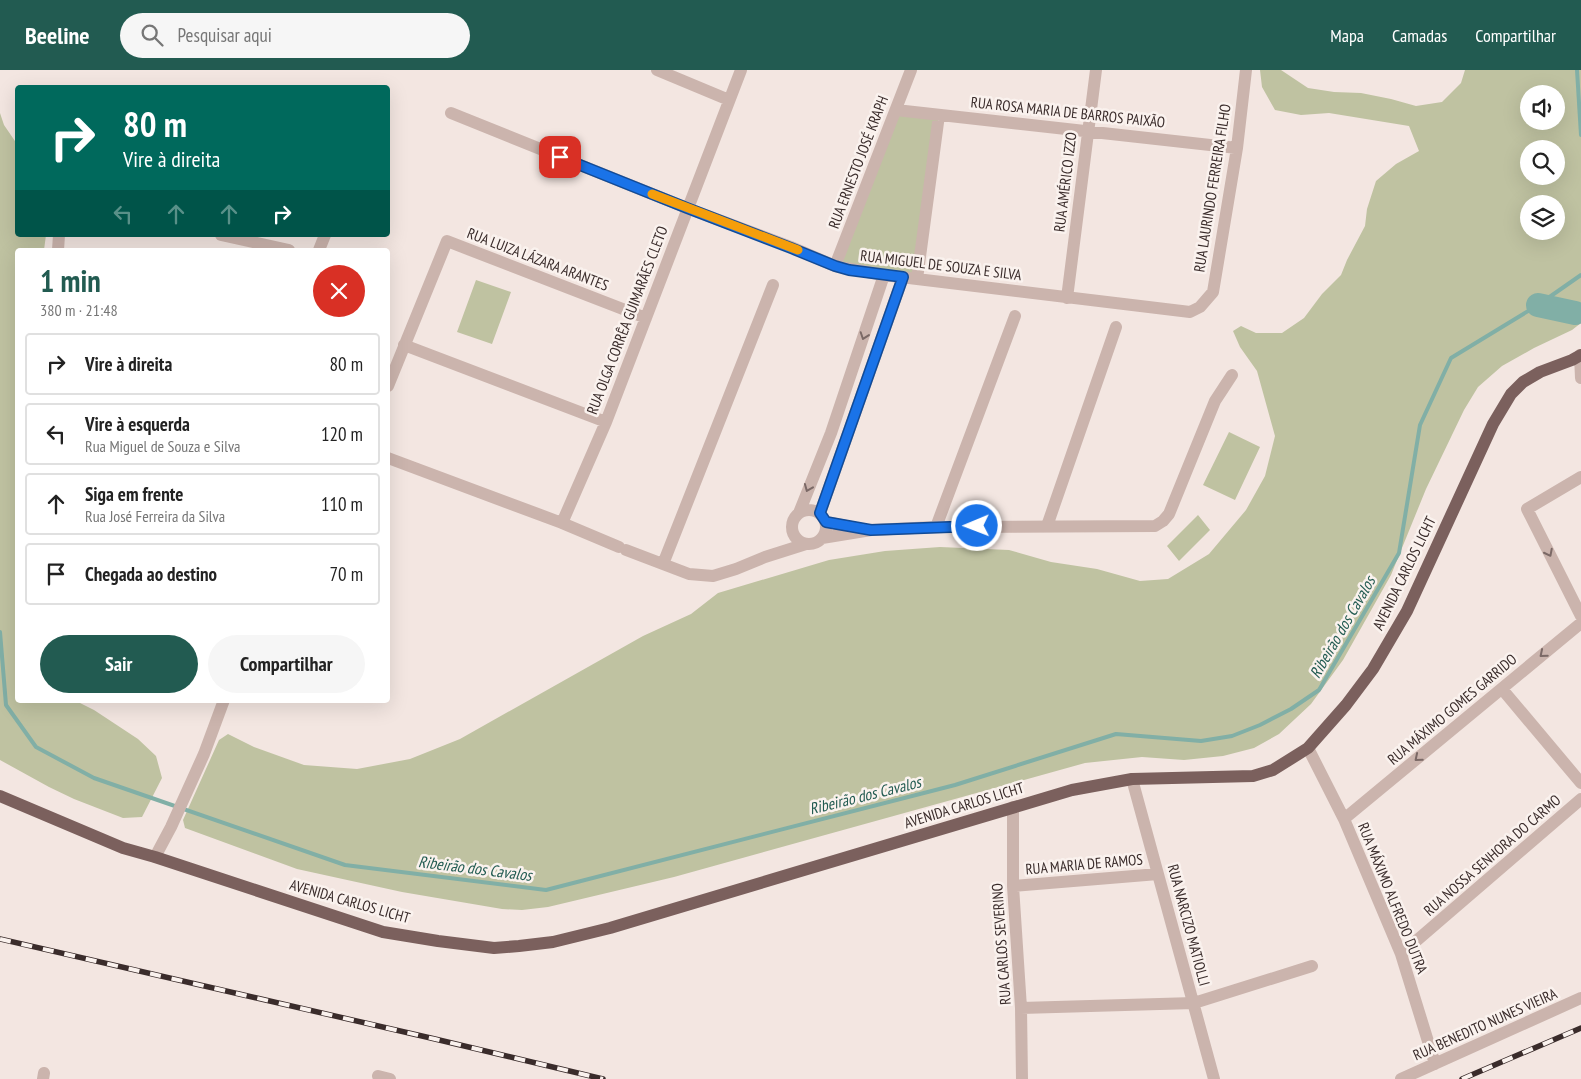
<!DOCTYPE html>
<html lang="pt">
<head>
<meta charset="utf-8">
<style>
  :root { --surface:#fff; --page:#f6f6f6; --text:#222; --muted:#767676; --line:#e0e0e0; --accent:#225b51 }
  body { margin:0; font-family:"PT Sans Narrow",sans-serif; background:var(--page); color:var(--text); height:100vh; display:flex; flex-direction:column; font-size:19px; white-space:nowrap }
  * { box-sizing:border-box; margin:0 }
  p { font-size:16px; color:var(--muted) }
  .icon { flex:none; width:28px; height:28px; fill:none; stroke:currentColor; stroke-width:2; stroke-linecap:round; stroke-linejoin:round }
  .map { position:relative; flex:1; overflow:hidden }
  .details { position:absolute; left:15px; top:178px; width:375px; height:455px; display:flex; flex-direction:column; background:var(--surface); border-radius:5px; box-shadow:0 5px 20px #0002 }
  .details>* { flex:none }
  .hud { position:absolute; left:15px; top:15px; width:375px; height:152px; border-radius:5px; box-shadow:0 5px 20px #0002; background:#00695c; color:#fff; overflow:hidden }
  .controls { position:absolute; left:1520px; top:15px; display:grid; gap:10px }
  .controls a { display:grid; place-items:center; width:45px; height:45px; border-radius:50%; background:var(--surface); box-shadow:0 5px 20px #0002; font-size:25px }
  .pin { position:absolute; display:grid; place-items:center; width:42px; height:42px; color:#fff; margin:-21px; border-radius:10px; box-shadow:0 2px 8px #0006 }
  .me { position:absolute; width:55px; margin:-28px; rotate:269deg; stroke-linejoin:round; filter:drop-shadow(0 0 4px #0008) }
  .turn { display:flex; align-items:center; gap:18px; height:105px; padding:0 25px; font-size:22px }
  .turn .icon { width:65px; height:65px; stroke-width:2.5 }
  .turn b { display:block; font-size:35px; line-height:42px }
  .lanes { display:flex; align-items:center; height:48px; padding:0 25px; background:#0003; justify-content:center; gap:25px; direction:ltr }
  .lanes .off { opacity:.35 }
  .round { display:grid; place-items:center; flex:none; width:52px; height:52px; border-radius:26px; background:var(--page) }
  .head { display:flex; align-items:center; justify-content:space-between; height:85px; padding:0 25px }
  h1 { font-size:30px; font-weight:800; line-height:38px; color:var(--accent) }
  .cta { display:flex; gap:10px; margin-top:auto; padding:10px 25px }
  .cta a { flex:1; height:58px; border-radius:30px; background:var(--accent); color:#fff; font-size:20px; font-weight:800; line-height:58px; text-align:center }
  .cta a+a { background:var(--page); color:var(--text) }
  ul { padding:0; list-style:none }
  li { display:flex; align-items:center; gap:15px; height:62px; margin:0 10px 8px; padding:0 15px; border:2px solid var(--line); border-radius:5px }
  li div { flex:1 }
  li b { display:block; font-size:19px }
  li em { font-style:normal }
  header { display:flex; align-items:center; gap:30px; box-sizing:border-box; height:70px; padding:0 25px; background:var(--accent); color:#fff }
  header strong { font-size:24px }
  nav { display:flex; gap:28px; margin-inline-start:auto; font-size:18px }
  .search { width:350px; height:45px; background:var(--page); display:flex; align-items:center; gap:12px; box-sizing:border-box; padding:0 18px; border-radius:28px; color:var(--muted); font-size:19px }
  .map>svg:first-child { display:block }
  .green { fill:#bfc2a1; fill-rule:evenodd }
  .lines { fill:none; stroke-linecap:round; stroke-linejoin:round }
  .stream { stroke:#81afa6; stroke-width:4 }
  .river { stroke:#81afa6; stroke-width:24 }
  .minor { stroke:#cbb4ad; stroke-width:12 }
  .major { stroke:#7b605d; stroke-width:12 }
  .rail-casing { stroke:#3a2c2b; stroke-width:5.5 }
  .rail { stroke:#faf2ee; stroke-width:4; stroke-dasharray:11; stroke-linecap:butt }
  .oneway { stroke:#7b6966 }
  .route-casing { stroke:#114b97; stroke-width:12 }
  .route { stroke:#1a73e8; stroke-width:9 }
  .slow { stroke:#f59e0b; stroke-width:9 }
  .labels { text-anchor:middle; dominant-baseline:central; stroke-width:5; stroke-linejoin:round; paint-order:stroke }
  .street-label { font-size:15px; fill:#3a2c2b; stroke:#faf2ee }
  .water-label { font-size:16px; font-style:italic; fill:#225b51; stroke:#faf2ee }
</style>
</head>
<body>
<header>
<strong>Beeline</strong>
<div class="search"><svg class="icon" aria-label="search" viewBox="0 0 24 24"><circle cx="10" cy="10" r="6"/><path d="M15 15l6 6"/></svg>Pesquisar aqui</div>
<nav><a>Mapa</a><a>Camadas</a><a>Compartilhar</a></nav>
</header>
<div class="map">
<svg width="1581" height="1009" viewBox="0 0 1581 1009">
  <rect width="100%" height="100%" fill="#f3e6e1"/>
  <path class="green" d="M1260 0H1281L1308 18 1334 22 1361 23 1391 29 1416 36 1442 32 1461 13 1465 0H1581V253L1572 260 1534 278 1502 296 1478 317 1464 340 1426 419 1391 505 1343 590 1311 634 1279 664 1254 678 1223 686 1184 690 1142 687 1085 693 674 807 548 837 522 840 502 839 402 822 297 799 185 758 183 750 219 670 228 664 254 677 304 695 357 699 410 689 460 669 643 566 691 544 718 523 829 490 885 481 940 477 1009 480 1051 492 1097 499 1140 511 1168 509 1209 484 1246 440 1265 406 1275 366 1257 301 1240 277 1233 261 1241 256 1256 263H1282L1304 248 1322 224 1341 205 1347 190 1365 156 1367 139 1376 111 1396 94 1419 81 1409 56 1329 43 1301 45 1275 40 1262 17ZM1529 24H1556V51H1529ZM1529 79H1556V106H1529ZM1529 134H1556V161H1529Z
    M896 40 939 45 917 209 835 196Z
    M0 43 4 55 17 74 18 165H46L44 180H18V630H74L94 640 138 669 156 686 162 708 142 747 123 748 74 729 49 717 0 690Z
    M476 210 511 222 492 274 457 262Z
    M1229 362 1260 377 1235 430 1203 415Z
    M1198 445 1210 460 1179 491 1167 476Z"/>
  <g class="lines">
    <path class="stream" d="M1577 0 1581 65
      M0 562 6 635 36 677 94 708 345 795 546 820 955 715 1116 664 1201 671 1232 666 1260 655 1291 639 1319 620 1399 483 1420 355 1451 288 1538 235 1581 205"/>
    <path class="river" d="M1538 235 1575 243"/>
    <path class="minor" d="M657 0 729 30
      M896 40 1237 78
      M451 43 687 138 791 177 835 196 884 205 1190 242 1200 237 1213 222 1237 78 1246 0
      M221 165 289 180
      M58 180 59 165
      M319 180 325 165
      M835 196 911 0
      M917 209 939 45
      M1067 228 1096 0
      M404 275 606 352
      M1580 285 1581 308
      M388 316 447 171 646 248
      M388 388 562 453 619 477
      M1581 407 1527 439 1581 546
      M792 457a17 17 0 1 1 34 0a17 17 0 1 1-34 0Z
      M799 443 831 363 884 205
      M820 443 903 207
      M826 452 861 459
      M562 453 606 352 741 0
      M1047 456 1116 257
      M936 457 1015 246
      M822 468 871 460 936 457 1155 456 1163 451 1169 444 1215 331 1232 305
      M626 480 689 504 713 506 736 499 765 487 806 474
      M663 494 773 215
      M1502 619 1581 713
      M1308 678 1344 749 1401 884 1435 994
      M1132 709 1214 1009
      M1013 737V816L1021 938 1022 1009
      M1344 749 1581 553
      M155 787 171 757 204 684 224 630
      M1013 816 1158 804
      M1401 884 1581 729
      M1021 938 1194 933 1312 896
      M378 1006 390 1009
      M43 1009 44 1003
      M1401 1009 1581 928"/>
    <path class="major" d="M0 726 123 778 155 787 383 862 438 871 494 878 519 876 553 872 610 858 1072 720 1132 709 1253 706 1273 700 1308 678 1346 635 1373 599 1407 541 1493 354 1511 324 1523 312 1540 302 1572 290 1581 285"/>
    <defs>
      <path id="rail" d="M0 869 435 969 603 1009
        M1462 1009 1581 958"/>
    </defs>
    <use href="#rail" class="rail-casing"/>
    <use href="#rail" class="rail"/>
  </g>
  <defs><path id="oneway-chevron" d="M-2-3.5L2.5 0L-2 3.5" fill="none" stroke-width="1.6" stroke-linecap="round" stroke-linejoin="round" transform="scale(1.25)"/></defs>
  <g class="oneway">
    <use href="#oneway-chevron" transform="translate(864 266) rotate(109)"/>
    <use href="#oneway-chevron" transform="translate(808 418) rotate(112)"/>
    <use href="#oneway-chevron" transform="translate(1549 483) rotate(63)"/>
    <use href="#oneway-chevron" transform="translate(1543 584) rotate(140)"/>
    <use href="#oneway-chevron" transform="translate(1418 688) rotate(140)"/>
  </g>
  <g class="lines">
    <defs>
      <path id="route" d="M560 87 687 138 791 178 835 196 849 200 903 207 820 443 826 452 871 460 977 456"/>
    </defs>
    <use href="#route" class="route-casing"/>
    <use href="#route" class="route"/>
    <path class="slow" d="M652 124 798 180"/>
  </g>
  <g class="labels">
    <g class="street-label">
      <text transform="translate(1068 42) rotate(6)">RUA ROSA MARIA DE BARROS PAIXÃO</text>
      <text transform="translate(858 92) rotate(-69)">RUA ERNESTO JOSÉ KRAPH</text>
      <text transform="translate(1065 112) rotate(-83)">RUA AMÉRICO IZZO</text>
      <text transform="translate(1212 118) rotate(-81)">RUA LAURINDO FERREIRA FILHO</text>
      <text transform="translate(538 189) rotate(21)">RUA LUIZA LÁZARA ARANTES</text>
      <text transform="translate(941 195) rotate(7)">RUA MIGUEL DE SOUZA E SILVA</text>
      <text transform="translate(627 250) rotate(-69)">RUA OLGA CORRÊA GUIMARÃES CLETO</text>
      <text transform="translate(1404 503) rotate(-64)">AVENIDA CARLOS LICHT</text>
      <text transform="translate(1452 639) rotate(-40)">RUA MÁXIMO GOMES GARRIDO</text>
      <text transform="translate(964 735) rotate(-17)">AVENIDA CARLOS LICHT</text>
      <text transform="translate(1492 785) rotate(-41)">RUA NOSSA SENHORA DO CARMO</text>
      <text transform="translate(1084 794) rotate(-5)">RUA MARIA DE RAMOS</text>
      <text transform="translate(1393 828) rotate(68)">RUA MÁXIMO ALFREDO DUTRA</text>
      <text transform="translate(350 831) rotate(16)">AVENIDA CARLOS LICHT</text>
      <text transform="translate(1189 855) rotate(75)">RUA NARCIZO MATIOLLI</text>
      <text transform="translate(1001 874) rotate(-94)">RUA CARLOS SEVERINO</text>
      <text transform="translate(1485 954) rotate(-24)">RUA BENEDITO NUNES VIEIRA</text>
    </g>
    <g class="water-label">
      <text transform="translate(1342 557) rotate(-60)">Ribeirão dos Cavalos</text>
      <text transform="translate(865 725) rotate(-14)">Ribeirão dos Cavalos</text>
      <text transform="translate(475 798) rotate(7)">Ribeirão dos Cavalos</text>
    </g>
  </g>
</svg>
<div class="controls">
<a><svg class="icon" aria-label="sound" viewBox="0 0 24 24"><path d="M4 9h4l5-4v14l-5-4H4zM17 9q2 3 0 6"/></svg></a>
<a><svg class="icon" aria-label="search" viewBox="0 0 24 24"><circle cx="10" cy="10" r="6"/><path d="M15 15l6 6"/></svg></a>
<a><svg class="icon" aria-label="layers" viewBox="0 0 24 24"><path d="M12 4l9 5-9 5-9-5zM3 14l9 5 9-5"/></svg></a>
</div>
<div class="pin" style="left:560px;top:87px;background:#d93025"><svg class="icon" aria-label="arrive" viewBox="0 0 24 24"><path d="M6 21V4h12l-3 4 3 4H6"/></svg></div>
<svg class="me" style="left:977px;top:456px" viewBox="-20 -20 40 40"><circle r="17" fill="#1a73e8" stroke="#fff" stroke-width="3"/><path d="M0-11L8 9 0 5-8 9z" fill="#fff"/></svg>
<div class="hud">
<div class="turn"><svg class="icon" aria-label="right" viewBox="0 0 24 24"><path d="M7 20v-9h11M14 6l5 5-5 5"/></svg><div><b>80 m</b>Vire à direita</div></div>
<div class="lanes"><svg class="icon off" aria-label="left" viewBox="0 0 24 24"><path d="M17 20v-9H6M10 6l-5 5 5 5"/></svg><svg class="icon off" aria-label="ahead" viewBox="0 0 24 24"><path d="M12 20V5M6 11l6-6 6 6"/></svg><svg class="icon off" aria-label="ahead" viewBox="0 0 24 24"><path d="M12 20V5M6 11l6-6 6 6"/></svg><svg class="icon" aria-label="right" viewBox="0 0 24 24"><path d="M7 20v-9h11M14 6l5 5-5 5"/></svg></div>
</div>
<section class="details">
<div class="head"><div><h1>1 min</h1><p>380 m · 21:48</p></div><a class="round" style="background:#d93025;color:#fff"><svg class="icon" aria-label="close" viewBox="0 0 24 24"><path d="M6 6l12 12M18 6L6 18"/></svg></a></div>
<ul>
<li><svg class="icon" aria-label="right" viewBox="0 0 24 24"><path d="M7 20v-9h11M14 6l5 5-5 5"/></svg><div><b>Vire à direita</b></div><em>80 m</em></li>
<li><svg class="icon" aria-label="left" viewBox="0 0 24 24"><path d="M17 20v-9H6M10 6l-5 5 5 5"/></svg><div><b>Vire à esquerda</b><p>Rua Miguel de Souza e Silva</p></div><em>120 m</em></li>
<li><svg class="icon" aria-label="ahead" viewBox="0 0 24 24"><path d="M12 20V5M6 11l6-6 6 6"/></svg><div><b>Siga em frente</b><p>Rua José Ferreira da Silva</p></div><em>110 m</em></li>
<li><svg class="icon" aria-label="arrive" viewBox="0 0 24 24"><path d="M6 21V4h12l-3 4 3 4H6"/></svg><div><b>Chegada ao destino</b></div><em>70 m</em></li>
</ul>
<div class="cta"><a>Sair</a><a>Compartilhar</a></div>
</section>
</div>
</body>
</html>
